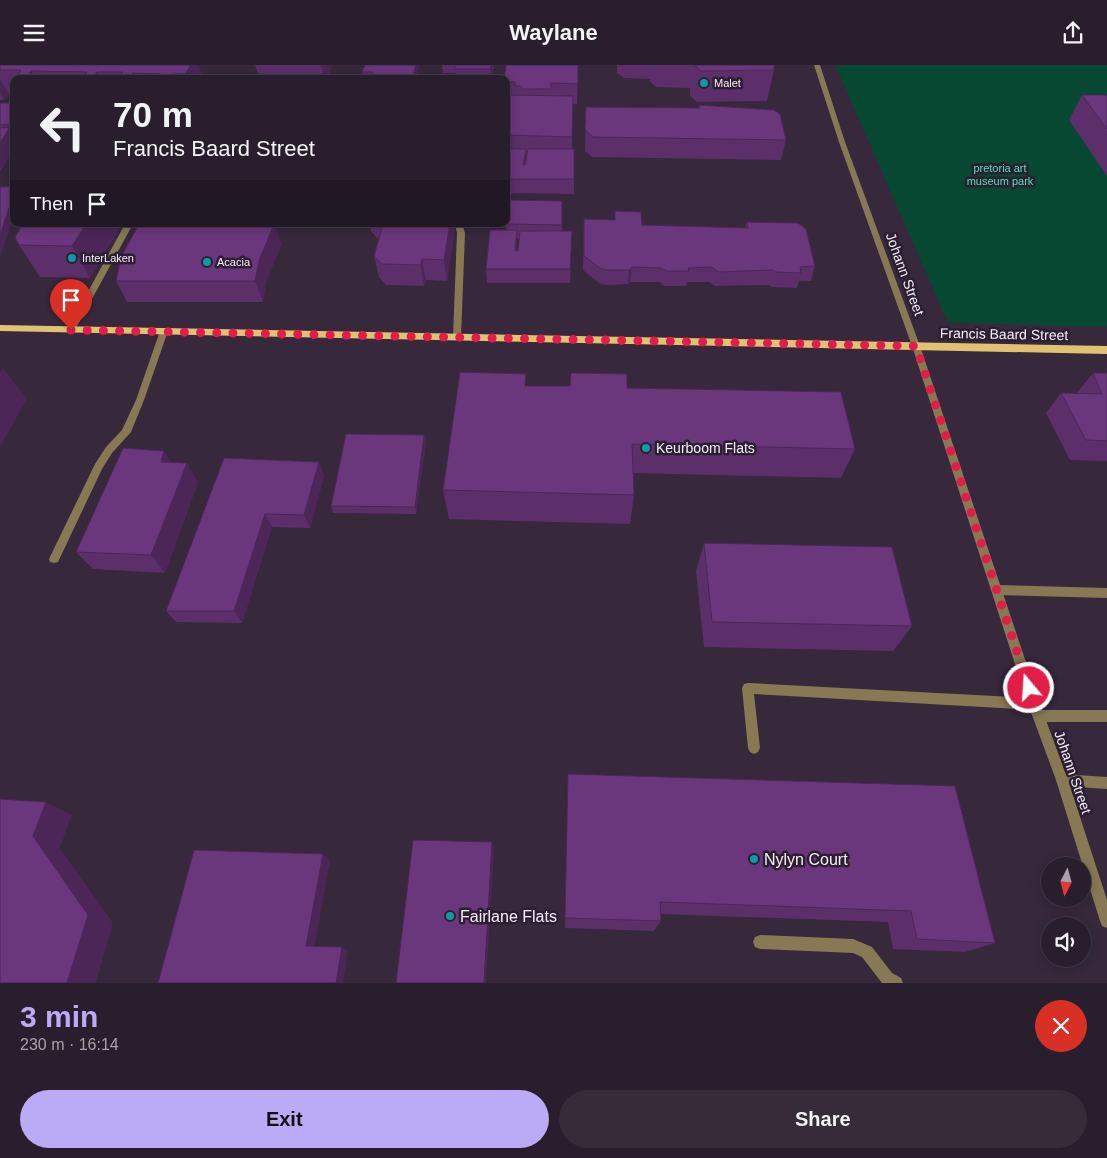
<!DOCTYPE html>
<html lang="en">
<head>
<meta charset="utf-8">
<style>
  :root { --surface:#291e2d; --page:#352b39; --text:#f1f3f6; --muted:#a5a2aa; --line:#453c49; --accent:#bbaaf6 }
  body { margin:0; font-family:Arial,sans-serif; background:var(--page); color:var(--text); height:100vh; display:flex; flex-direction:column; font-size:19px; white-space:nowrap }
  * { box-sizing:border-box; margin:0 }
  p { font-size:16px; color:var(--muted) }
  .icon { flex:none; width:28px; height:28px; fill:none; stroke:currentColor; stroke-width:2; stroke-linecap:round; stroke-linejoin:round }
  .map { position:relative; height:918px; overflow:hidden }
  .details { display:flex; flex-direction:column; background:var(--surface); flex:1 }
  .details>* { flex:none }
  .banner { position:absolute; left:10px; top:10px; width:500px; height:152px; border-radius:10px; box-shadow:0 2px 12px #0003,0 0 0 1px var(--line); background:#291e2d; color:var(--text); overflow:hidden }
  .needle { width:32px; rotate:186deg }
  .buttons { position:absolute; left:1041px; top:792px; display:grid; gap:10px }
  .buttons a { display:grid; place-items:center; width:50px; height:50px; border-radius:50%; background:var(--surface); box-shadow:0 2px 12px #0003,0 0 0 1px var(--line); font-size:25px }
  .pin { position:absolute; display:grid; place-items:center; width:42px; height:42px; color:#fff; margin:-51px -21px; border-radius:50% 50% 50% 0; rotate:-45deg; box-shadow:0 0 5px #0007 }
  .pin .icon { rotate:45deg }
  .me { position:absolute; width:55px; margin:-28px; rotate:342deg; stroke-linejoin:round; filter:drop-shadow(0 0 4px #0008) }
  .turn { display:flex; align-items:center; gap:18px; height:105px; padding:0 20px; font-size:22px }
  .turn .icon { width:65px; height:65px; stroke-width:2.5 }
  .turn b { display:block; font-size:35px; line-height:42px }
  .then { display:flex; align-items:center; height:48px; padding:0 20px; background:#0003; gap:10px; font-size:19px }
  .round { display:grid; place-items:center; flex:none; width:52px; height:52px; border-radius:26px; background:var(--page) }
  .summary { display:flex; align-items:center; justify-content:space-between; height:85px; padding:0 20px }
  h1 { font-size:30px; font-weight:600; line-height:38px; color:var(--accent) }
  .action { display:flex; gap:10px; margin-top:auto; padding:10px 20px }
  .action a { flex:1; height:58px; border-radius:30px; background:var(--accent); color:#111; font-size:20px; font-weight:600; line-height:58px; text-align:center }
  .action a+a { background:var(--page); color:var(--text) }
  header { display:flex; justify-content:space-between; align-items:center; height:65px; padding:0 20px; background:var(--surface); font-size:22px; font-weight:600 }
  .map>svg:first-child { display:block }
  .green { fill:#064832 }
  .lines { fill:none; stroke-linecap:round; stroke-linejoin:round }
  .service { fill:#877954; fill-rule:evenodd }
  .minor { fill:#877954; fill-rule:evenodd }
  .primary { fill:#e1c273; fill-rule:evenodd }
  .wall { fill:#5c2f6b; fill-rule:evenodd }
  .shaded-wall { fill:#4b2657 }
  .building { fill:#6b377c; stroke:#4b2657 }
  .route { stroke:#e11d48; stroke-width:9; stroke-dasharray:0 16.2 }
  .culture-dot { fill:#0f9aa8; stroke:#2d1f32; stroke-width:2 }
  .labels { text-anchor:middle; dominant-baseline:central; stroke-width:5; stroke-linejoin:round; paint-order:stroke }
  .far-poi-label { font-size:11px; fill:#f7edfa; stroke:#2d1f32; text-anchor:start }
  .far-park-label { font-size:11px; fill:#4ce5ac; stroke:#2d1f32 }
  .street-label { font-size:14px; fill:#f7edfa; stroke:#2d1f32 }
  .poi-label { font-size:14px; fill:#f7edfa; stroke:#2d1f32; text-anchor:start }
  .near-poi-label { font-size:16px; fill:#f7edfa; stroke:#2d1f32; text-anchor:start }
</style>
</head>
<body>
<header><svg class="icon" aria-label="menu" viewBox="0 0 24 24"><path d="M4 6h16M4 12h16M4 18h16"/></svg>Waylane<svg class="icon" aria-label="share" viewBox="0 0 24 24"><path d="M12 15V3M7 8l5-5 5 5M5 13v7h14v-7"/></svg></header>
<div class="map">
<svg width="1107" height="918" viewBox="0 0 1107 918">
  <rect width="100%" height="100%" fill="#37283c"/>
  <path class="green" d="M835 0H1107V262L948 258Z"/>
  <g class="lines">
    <path class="service" d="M125 159H133L75 265 71 268 68 267 67 265Z
      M455 159H462L465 168 461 272 457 275 453 272 457 168Z
      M164 263 168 266 144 335 131 367 112 388 102 404 58 497 54 498 50 497 49 494 95 399 106 382 122 365 136 335 160 266Z
      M997 520 1107 523V533L997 530 993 528 992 525 993 522Z
      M748 618 1034 633 1038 635 1040 639 1038 643 1034 645 754 629 760 683 758 687 754 689 750 687 748 683 742 623 744 619Z
      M1039 645H1107V657H1039L1035 655 1033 651 1035 647Z
      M1062 709 1107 712V724L1062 721 1058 719 1056 715 1058 711Z
      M760 870 853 874 872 882 892 908 901 913 903 918H882L862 892 853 888 760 884 755 882 753 877 755 872Z"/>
    <path class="minor" d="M814 0H820L845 77 920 281 1040 639 1068 715 1107 835V863L1102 861 1100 856 1056 715 1028 639 912 281 839 77Z"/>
    <path class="primary" d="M0 260 1107 281V289L0 266Z"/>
  </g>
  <path class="wall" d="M0 0H198L203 14H14V30H9L4 35H0Z
    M255 0H332L327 14H262L258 8Z
    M419 0 415 14H364L362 7Z
    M442 0H494L492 14H456V8H443Z
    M578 0 577 39H572V84H574V129L506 128V14Z
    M617 0H774V5L767 36 697 37 690 31V23L656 22 650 16V14L624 13 617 8Z
    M1082 30H1107V111L1069 55Z
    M0 38H14V84L1 105H0Z
    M699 40 786 75 781 95 592 92 585 86 586 42 698 43Z
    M562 136V166H572L570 218H487L486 204 506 165V159ZM517 174H519L518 186H517Z
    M615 146 642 160 745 163 747 157 815 201 811 216H799L797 223 772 222 769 220 715 221 709 217H687L686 221H664L660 217H630L628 219 606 220 599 218 583 205 584 154 615 155Z
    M21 159H115L118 165 90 213 40 212 19 180 22 160Z
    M274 159 281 180 266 217 263 237H127L116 216Z
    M370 159H454L455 164 447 216 426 215 424 221 386 220 379 212 374 191 379 173H377L371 166Z
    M1093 308H1107V396L1070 395 1046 348 1061 328H1077Z
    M527 321 627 323 855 384 841 413 633 408 634 430 630 459 449 454 443 425Z
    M424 370 426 377 416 449 333 448 331 441Z
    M224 393 319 397 324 411 310 463 272 462 242 558 176 557 166 546Z
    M171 397 198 417 165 508 93 504 76 487Z
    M704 478 912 561 893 586 704 582 696 506Z
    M568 709 995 878 965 887 893 884 888 857 661 849V856L654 866 565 863Z"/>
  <path class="shaded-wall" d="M191 0H198L203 14H187L185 9Z
    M321 0H332L327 14H324Z
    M416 0H419L415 14H414L413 11Z
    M491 0H494L492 14H491L490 4Z
    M31 6 35 14H29L28 10Z
    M97 7 99 14H94L93 12Z
    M133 8 136 14H131L130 12Z
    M172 9 174 14H170V12Z
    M0 14 9 30 4 35 0 28Z
    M14 55V64L11 59Z
    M10 62 14 70V84L1 105 0 103V78Z
    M526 84V98L523 115V100Z
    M14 128V150L0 193V170Z
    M86 159H115L118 165 90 213 72 181Z
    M274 159 281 180 266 217 263 237 255 216 259 196Z
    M450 159H454L455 164 447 216 444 195Z
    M517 165V180L515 200V185Z
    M422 194 426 215 424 221 421 200Z
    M632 202 630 217 628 219 629 205Z
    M3 303 27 334 0 382V308Z
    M424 370 426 377 416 449 415 442Z
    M164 386 176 405 161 397Z
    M319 397 324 411 310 463 304 450Z
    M187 398 198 417 165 508 151 490Z
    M265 449 272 462 242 558 234 546Z
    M46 737 72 750 60 783 113 858 96 918H67L33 771Z
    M492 777 494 784 486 918H484Z
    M323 789 330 796 314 885 306 881Z
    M342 882 348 886 343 918H336Z"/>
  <path class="building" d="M0 0H191L185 9H172L170 12H159L161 9 133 8 130 12 120 11 123 7H97L93 12 84 11 87 7 31 6 28 10 17 11 21 5H0Z
    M365 0H416L413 11H402L399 14H385L383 10H372L373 7H362Z
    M455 0H491L490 4H455Z
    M506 0H578V19L551 18V24H523L521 21H515V17H506V14H504Z
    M694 0H774V5L701 6Z
    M506 30 573 31 572 72 506 70Z
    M1082 30H1107V64Z
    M0 38H14V55L11 59 0 60Z
    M699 40 774 45 780 49 786 75 593 72 585 65 586 42 700 43Z
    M10 62 0 78V63Z
    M506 84H526L523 100H525L528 84H574V114H506Z
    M14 121V128L0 170V122Z
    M14 134V146L11 143Z
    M507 135 562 136V160L506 159Z
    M615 146 641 147 642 160 748 163 747 157 798 158 806 164 815 201 800 202 801 208 776 207 773 205 718 207 712 202 688 203 689 206H666L662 203 632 202 629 205H607L600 203 584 191V154L615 155Z
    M23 159H86L72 181 19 180 15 172Z
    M139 159H274L259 196 255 216H116L121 192Z
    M383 159H450L444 195 422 194 421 200 382 199 374 191Z
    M490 165H517L515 185 518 186 520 166H572L570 204H486Z
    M460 307 526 309 525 321H570L571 308 627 309V323L841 327 855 384 632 379 634 430 443 425Z
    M1093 308H1107V376L1086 375 1061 328 1102 329Z
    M346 369 424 370 415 442 331 441Z
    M123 383 164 386 161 397 187 398 151 490 76 487Z
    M224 393 319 397 304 450 265 449 234 546H166Z
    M704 478 892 482 912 561 712 557Z
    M568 709 955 721 995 878 917 874 911 846 660 837 661 856 565 853Z
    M0 734 46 737 33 771 88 850 67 918H0Z
    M413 775 492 777 484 918H396Z
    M194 785 323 789 306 881 342 882 336 918H158Z"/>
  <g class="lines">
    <path class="route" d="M71 265 916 281 1029 623"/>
  </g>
  <g class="culture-dot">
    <circle cx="704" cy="18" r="5"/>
    <circle cx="72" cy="193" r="5"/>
    <circle cx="207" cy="197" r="5"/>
    <circle cx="646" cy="383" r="5"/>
    <circle cx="754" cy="794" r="5"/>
    <circle cx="450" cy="851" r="5"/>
  </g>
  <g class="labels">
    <g class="far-poi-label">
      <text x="714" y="18">Malet</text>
      <text x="82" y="193">InterLaken</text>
      <text x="217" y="197">Acacia</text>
    </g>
    <g class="far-park-label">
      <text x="1000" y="103">pretoria art<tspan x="1000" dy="13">museum park</tspan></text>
    </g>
    <g class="street-label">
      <text transform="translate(905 209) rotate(70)">Johann Street</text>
      <text transform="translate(1004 269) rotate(1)">Francis Baard Street</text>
      <text transform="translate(1073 707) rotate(71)">Johann Street</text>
    </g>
    <g class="poi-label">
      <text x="656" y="383">Keurboom Flats</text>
    </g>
    <g class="near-poi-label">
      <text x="764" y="794">Nylyn Court</text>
      <text x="460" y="851">Fairlane Flats</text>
    </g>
  </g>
</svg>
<div class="buttons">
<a><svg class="needle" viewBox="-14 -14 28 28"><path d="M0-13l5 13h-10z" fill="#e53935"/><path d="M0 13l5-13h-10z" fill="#a5a2aa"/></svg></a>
<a><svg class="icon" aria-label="sound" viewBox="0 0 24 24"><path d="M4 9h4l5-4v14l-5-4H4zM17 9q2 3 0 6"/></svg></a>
</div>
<div class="pin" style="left:71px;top:265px;background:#d93025"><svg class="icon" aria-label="arrive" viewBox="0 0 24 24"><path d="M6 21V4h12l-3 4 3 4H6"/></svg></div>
<svg class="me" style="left:1029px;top:623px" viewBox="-20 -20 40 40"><circle r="17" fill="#e11d48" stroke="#fff" stroke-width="3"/><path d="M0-11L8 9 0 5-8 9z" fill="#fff"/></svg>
<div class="banner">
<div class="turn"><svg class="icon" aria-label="left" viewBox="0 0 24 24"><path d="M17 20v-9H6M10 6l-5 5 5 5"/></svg><div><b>70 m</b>Francis Baard Street</div></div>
<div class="then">Then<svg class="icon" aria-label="arrive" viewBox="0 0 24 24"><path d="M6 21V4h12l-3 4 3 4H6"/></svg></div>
</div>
</div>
<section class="details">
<div class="summary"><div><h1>3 min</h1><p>230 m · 16:14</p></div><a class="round" style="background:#d93025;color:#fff"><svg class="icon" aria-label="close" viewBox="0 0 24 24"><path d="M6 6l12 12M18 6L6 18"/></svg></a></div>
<div class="action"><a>Exit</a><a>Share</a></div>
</section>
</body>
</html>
